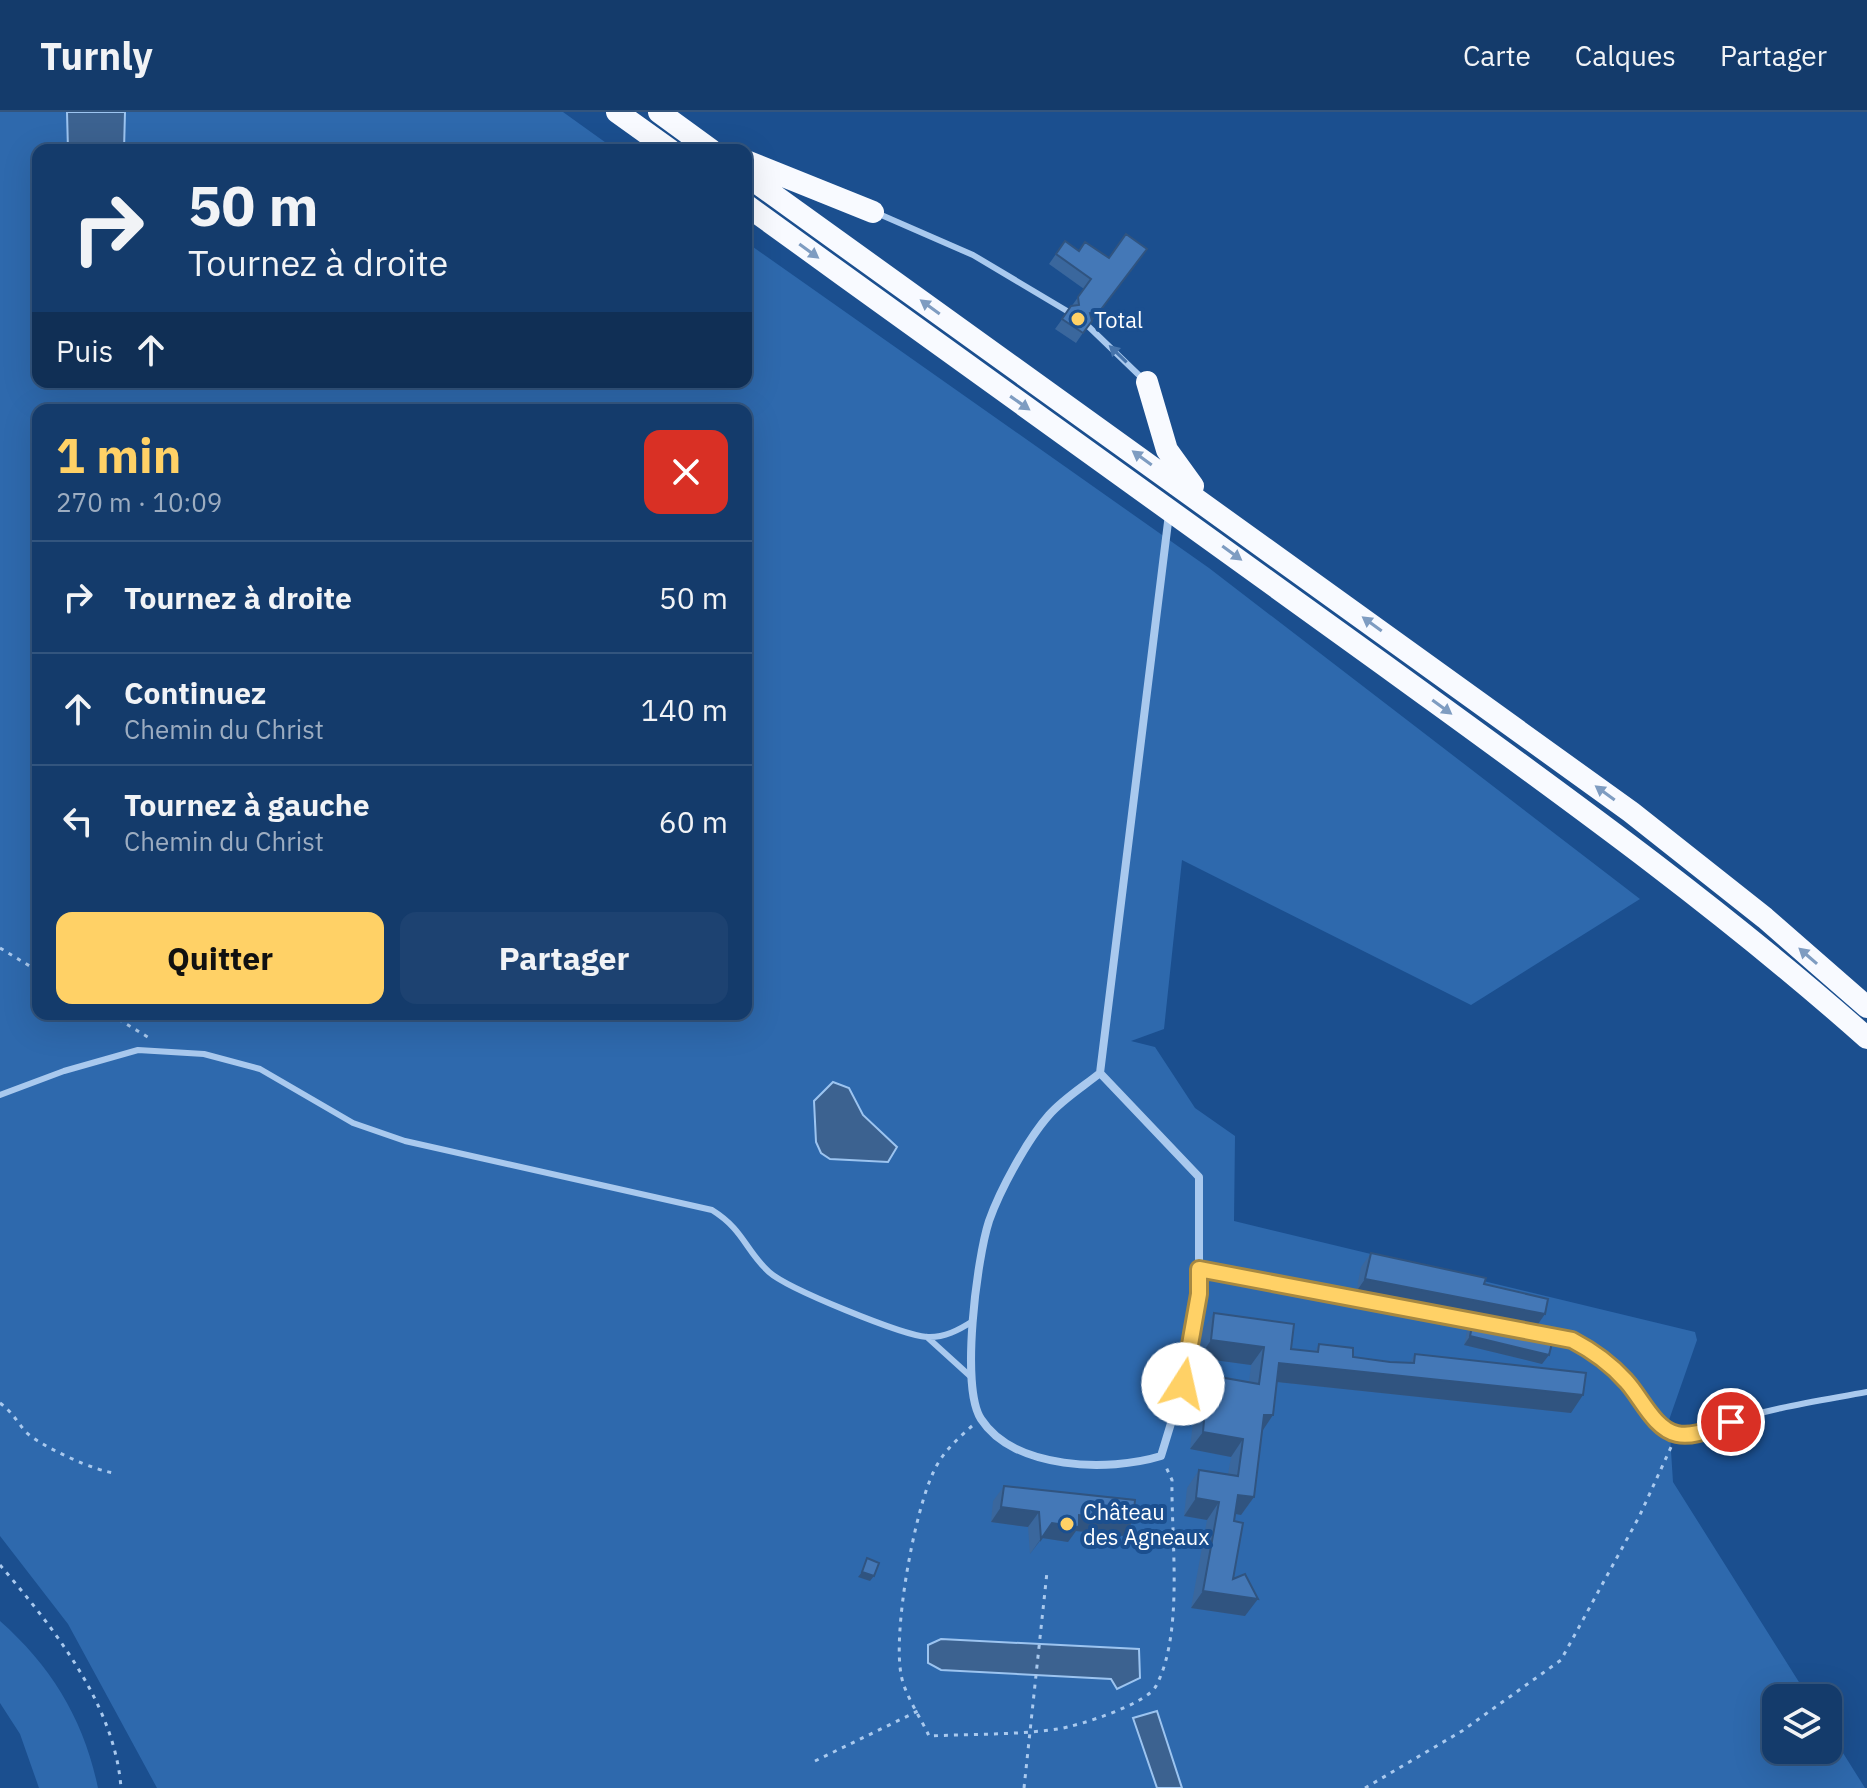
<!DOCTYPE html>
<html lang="fr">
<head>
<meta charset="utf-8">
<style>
  :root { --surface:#143b6b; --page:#1d4271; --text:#f1f3f6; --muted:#9dadc1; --line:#33557e; --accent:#ffd166 }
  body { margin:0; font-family:"IBM Plex Sans",sans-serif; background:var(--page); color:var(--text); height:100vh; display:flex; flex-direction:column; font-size:30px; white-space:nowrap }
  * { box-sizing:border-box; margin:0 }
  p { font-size:26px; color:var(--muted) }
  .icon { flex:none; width:44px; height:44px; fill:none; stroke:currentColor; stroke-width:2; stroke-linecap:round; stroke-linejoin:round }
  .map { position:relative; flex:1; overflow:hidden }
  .panel { position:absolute; left:32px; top:292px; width:720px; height:616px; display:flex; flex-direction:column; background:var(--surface); border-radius:16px; box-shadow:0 8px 32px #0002,0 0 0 2px var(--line) }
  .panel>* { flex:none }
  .guide { position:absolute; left:32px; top:32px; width:720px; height:244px; border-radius:16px; box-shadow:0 8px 32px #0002,0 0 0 2px var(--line); background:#143b6b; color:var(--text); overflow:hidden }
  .tools { position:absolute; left:1762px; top:1572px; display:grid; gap:16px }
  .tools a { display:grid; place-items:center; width:80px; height:80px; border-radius:16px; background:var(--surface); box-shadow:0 8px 32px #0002,0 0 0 2px var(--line); font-size:40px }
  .pin { position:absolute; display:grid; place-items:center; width:68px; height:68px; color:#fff; margin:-34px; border:4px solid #fff; border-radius:50%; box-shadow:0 2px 8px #0007 }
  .me { position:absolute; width:88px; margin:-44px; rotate:10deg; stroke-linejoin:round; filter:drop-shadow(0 0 6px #0008) }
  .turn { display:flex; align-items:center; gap:28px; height:168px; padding:0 24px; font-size:36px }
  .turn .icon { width:104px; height:104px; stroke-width:2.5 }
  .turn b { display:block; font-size:56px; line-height:68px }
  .then { display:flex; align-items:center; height:76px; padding:0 24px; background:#0003; gap:16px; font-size:30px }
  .round { display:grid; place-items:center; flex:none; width:84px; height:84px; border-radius:16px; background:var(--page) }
  .summary { display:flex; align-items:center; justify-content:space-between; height:136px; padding:0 24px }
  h1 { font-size:48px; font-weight:800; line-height:60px; color:var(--accent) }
  .button { display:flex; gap:16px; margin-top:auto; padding:16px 24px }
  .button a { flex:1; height:92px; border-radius:16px; background:var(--accent); color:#111; font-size:32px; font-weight:800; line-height:92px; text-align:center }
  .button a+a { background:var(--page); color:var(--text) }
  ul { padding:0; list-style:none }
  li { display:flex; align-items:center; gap:24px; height:112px; padding:0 24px; border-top:2px solid var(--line) }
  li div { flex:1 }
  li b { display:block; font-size:30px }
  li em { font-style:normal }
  header { display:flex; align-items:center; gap:48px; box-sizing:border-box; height:112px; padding:0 40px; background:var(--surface); border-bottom:2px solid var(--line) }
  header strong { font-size:38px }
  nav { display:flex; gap:44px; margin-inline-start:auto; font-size:28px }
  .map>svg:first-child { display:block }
  .green { fill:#2e69ad; fill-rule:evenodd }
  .water { fill:#3c6290; stroke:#9cc4f0; stroke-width:2 }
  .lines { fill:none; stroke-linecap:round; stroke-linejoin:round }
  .path { stroke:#a9c9ee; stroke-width:3; stroke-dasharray:4 6; stroke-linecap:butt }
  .service { stroke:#a9c9ee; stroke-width:6 }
  .minor { stroke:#a9c9ee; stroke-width:8 }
  .trunk { stroke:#f8faff; stroke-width:22 }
  .wall { fill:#3a679d }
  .shaded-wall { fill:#305480 }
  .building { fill:#4478b7; stroke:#305480; stroke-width:2 }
  .oneway { fill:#7e9cc1 }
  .oneway2 { fill:#4674ac }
  .route-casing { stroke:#a68842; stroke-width:20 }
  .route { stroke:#ffd166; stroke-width:14 }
  .poi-dot { fill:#ffd166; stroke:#1b4f8f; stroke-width:3 }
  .labels { text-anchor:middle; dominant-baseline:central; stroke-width:8; stroke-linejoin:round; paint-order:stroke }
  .poi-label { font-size:22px; fill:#fff; stroke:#1b4f8f; text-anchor:start }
</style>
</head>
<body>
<header>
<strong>Turnly</strong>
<nav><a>Carte</a><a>Calques</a><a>Partager</a></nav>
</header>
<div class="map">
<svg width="1867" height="1676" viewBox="0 0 1867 1676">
  <rect width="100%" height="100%" fill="#1b4f8f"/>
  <path class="green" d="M0 0H563L616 38H38V270H746V130L1209 456 1640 787 1471 893 1182 748 1164 917 1131 929 1155 935 1195 996 1235 1024 1234 1109 1695 1220 1697 1228 1669 1308 1673 1370 1809 1586H1776V1638H1828V1617L1865 1676H157L68 1512 0 1424ZM38 298H746V902H38Z
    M0 1509C52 1555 84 1608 98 1676H39L20 1622 0 1591Z"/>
  <path class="water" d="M67 0H125L124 38H68Z
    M833 970 849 976 863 1003 897 1035 888 1050 830 1047 821 1041 816 1030 814 989Z
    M941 1527 1139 1537 1140 1566 1117 1577 1111 1567 941 1558 928 1551V1533Z
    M1157 1599 1182 1676H1157L1133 1606Z"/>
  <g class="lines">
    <path class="path" d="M0 836 38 859
      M110 902 151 927
      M0 1291C12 1300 16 1308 25 1319 37 1333 99 1361 116 1361
      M972 1314C957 1327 941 1342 933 1361 914 1402 893 1518 901 1562 904 1582 921 1606 929 1624 972 1622 1016 1623 1058 1617 1078 1614 1147 1592 1156 1574 1184 1521 1171 1428 1172 1368L1166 1355
      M0 1453C52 1514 115 1592 121 1676
      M815 1649 918 1599
      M1024 1676 1047 1460
      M1365 1676 1462 1619 1561 1548 1639 1405 1672 1333"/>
    <path class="service" d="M879 102 973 143 1067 199
      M1088 214 1144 268
      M0 983 64 959 138 938 204 942 260 957 353 1011 405 1029 712 1098C744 1118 745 1138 769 1160 788 1177 902 1223 927 1225 944 1226 959 1218 973 1209
      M1199 1157 1477 1210
      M1532 1218C1571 1227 1599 1239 1627 1269 1641 1285 1654 1316 1676 1322 1691 1326 1710 1317 1724 1312 1769 1296 1819 1289 1867 1280
      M927 1225 970 1264"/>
    <path class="minor" d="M1100 961 1199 1065V1182L1183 1272 1161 1344C1109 1360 1014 1358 981 1307 960 1275 977 1146 989 1109 1000 1078 1027 1028 1049 1003 1063 987 1084 974 1100 961L1169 402"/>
    <path class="trunk" d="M617 0 670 38
      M659 0 711 38
      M746 49 873 100
      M746 63 1631 700 1765 806 1867 895
      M746 93C958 247 1172 398 1384 553 1549 673 1714 790 1867 926
      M1147 270 1167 338 1193 374"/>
  </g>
  <path class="wall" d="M1065 129 1079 139 1109 146 1091 209 1076 231 1055 217 1084 177 1049 152Z
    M1371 1141 1536 1215 1356 1180 1361 1155Z
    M1214 1201 1291 1237 1314 1240 1319 1232 1353 1245 1390 1250 1409 1251 1415 1242 1571 1301 1277 1270 1261 1320 1254 1385 1241 1403 1235 1402 1234 1409 1233 1467 1245 1504 1191 1496 1207 1408 1184 1404 1187 1376 1199 1358 1228 1362 1231 1345 1190 1337 1196 1281 1208 1263 1249 1270 1251 1253 1199 1246 1202 1219Z
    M1474 1205 1538 1224 1549 1243 1542 1252 1464 1233 1468 1214Z
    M1004 1374 1133 1409 1123 1424 1076 1419 1068 1430 1042 1426 1030 1442 1028 1415 991 1410 993 1389Z"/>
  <path class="shaded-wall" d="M1140 147 1092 209 1090 201Z
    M1365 1167 1545 1202 1536 1215 1356 1180Z
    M1470 1224 1549 1243 1542 1252 1464 1233Z
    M1211 1228 1264 1235 1251 1253 1199 1246Z
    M1279 1251 1583 1283 1571 1301 1267 1269Z
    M1264 1303H1273L1261 1321Z
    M1203 1320 1243 1327 1231 1345 1190 1337Z
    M1238 1383 1254 1385 1241 1403 1226 1400Z
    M1196 1386 1219 1390 1207 1408 1184 1404Z
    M1001 1395 1039 1400 1028 1415 991 1410Z
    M1079 1403 1133 1409 1123 1424 1076 1419 1068 1430 1042 1426 1030 1442 1052 1411Z
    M862 1460 874 1464 870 1469 858 1465Z
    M1203 1479 1258 1487 1245 1504 1191 1496Z"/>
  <path class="building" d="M1126 122 1147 137 1099 200 1090 201 1092 209 1083 221 1062 207 1071 194 1079 193 1078 185 1091 167 1056 142 1065 129 1079 139 1085 130 1109 146Z
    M1371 1141 1486 1166 1484 1172 1548 1187 1545 1202 1365 1167Z
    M1214 1201 1294 1212 1291 1237 1318 1240 1319 1232 1353 1236V1245L1390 1250 1414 1251 1415 1242 1586 1261 1583 1283 1279 1251 1273 1303H1264L1254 1385 1238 1383 1234 1409 1243 1411 1233 1467 1245 1462 1258 1487 1203 1479 1219 1390 1196 1386 1199 1358 1238 1364 1243 1327 1203 1320 1208 1263 1259 1272 1264 1235 1211 1228Z
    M1474 1205 1539 1218 1538 1224 1553 1227 1549 1243 1470 1224Z
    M1004 1374 1135 1388 1133 1409 1079 1403V1415L1052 1411 1041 1427 1039 1400 1001 1395Z
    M867 1446 879 1451 874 1464 862 1460Z"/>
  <defs><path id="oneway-solid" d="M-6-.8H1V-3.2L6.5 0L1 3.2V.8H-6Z" transform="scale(2)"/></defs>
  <g class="oneway">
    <use href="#oneway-solid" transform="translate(809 139) rotate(36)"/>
    <use href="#oneway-solid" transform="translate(930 195) rotate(-144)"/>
    <use href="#oneway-solid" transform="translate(1020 291) rotate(35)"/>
    <use href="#oneway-solid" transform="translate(1142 346) rotate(-144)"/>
    <use href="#oneway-solid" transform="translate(1232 441) rotate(36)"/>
    <use href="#oneway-solid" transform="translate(1372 512) rotate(-144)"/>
    <use href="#oneway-solid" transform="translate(1442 595) rotate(36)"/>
    <use href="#oneway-solid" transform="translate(1605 681) rotate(-144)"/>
    <use href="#oneway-solid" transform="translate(1808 844) rotate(-139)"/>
  </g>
  <use class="oneway2" href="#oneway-solid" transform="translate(1118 242) rotate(-136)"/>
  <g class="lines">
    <defs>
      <path id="route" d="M1183 1272 1199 1182V1157L1572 1228C1593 1239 1610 1251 1626 1269 1641 1285 1654 1317 1677 1322 1694 1326 1715 1315 1731 1310"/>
    </defs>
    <use href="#route" class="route-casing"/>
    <use href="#route" class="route"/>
  </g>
  <g class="poi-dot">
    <circle cx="1078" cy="207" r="8"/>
    <circle cx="1067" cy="1412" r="8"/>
  </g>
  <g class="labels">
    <g class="poi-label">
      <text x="1094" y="207">Total</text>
      <text x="1083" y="1399">Château<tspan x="1083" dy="25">des Agneaux</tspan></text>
    </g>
  </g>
</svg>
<div class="tools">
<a><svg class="icon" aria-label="layers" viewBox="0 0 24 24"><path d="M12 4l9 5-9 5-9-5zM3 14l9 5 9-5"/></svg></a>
</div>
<div class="pin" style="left:1731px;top:1310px;background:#d93025"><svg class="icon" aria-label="arrive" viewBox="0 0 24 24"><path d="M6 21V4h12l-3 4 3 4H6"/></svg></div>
<svg class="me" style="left:1183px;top:1272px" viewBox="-20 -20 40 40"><circle r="19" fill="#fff"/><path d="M0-13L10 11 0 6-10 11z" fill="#ffd166"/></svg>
<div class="guide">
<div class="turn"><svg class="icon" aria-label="right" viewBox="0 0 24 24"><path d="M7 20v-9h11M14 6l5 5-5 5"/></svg><div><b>50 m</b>Tournez à droite</div></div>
<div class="then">Puis<svg class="icon" aria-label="ahead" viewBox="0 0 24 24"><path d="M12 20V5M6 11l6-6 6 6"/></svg></div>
</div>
<section class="panel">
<div class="summary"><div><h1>1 min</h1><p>270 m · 10:09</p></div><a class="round" style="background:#d93025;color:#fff"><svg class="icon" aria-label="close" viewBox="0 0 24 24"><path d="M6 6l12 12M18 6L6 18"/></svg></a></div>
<ul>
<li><svg class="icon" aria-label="right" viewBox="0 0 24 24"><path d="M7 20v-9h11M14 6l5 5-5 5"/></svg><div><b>Tournez à droite</b></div><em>50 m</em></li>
<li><svg class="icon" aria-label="ahead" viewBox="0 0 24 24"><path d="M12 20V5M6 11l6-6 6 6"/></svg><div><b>Continuez</b><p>Chemin du Christ</p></div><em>140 m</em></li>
<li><svg class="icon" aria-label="left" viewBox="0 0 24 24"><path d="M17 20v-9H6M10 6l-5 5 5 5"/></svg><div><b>Tournez à gauche</b><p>Chemin du Christ</p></div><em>60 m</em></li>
</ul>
<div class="button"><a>Quitter</a><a>Partager</a></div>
</section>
</div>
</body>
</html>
